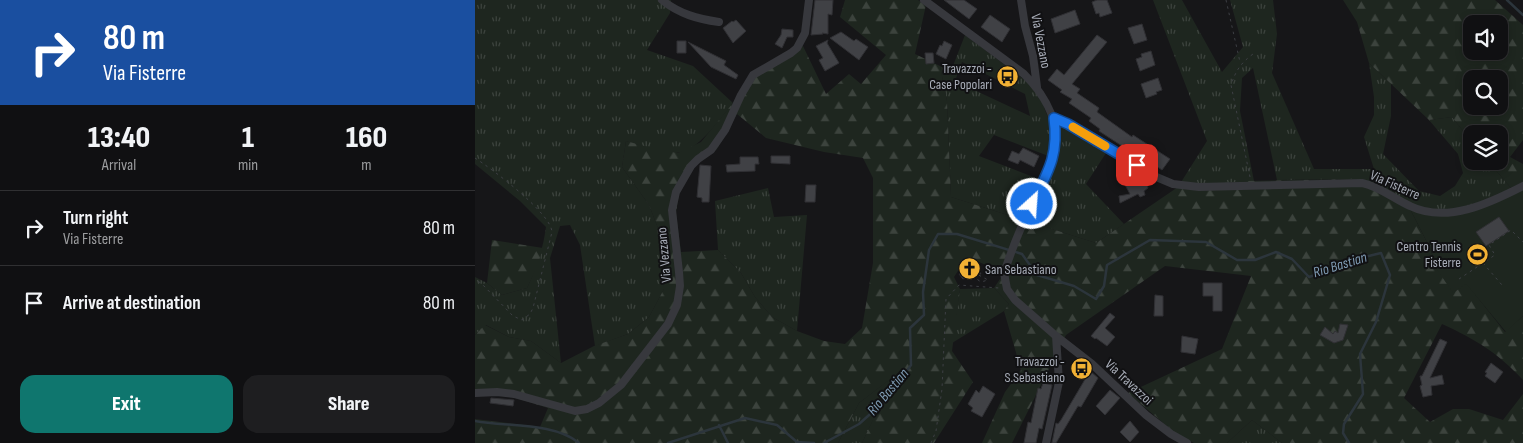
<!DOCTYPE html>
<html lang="en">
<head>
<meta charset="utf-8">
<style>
  :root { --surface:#101012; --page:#1e1e20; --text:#f1f3f6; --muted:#9c9d9f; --line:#303032; --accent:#0f766e }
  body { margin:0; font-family:"Sofia Sans Condensed",sans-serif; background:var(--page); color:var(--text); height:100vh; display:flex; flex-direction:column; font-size:19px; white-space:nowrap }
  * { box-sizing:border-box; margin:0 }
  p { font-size:16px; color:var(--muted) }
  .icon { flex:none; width:28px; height:28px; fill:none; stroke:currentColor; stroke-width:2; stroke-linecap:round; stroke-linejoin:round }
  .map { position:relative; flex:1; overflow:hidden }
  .side { display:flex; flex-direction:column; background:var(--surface); width:475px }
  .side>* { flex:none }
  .guide { background:#1a4fa0; color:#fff; overflow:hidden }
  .buttons { position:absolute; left:988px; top:15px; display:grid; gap:10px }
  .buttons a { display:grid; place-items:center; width:45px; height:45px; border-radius:10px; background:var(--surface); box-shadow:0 2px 8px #0003,0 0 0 1px var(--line); font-size:25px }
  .pin { position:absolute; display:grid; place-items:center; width:42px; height:42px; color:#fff; margin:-21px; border-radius:10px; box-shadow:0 2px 8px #0006 }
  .me { position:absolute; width:55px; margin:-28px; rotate:26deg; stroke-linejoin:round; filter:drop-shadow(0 0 4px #0008) }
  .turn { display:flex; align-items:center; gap:18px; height:105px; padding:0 20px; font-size:22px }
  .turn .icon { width:65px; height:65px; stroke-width:2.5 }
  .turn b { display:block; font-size:35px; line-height:42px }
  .eta { display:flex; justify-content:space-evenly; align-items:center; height:85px; text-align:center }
  .eta b { font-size:30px; font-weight:800; line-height:35px }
  .button { display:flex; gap:10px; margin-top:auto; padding:10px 20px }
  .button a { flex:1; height:58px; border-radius:15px; background:var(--accent); color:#fff; font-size:20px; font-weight:800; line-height:58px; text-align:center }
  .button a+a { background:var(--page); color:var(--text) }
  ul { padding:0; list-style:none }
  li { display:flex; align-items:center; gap:15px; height:75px; padding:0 20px; border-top:1px solid var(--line) }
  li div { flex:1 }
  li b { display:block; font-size:19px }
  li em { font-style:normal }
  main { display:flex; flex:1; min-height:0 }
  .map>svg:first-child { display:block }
  .grass { fill:url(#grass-tufts); fill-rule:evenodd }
  .forest { fill:url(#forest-firs); fill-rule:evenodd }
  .pitch { fill:#1e261f }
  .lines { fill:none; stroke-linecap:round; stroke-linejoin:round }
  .stream { stroke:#2c353c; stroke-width:2.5 }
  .building { fill:#404145; stroke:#303034 }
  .path { stroke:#3d3f44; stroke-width:1; stroke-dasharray:2.5 4; stroke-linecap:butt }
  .minor { stroke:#37383d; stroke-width:8 }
  .route-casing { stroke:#114b97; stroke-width:12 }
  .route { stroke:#1a73e8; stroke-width:9 }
  .slow { stroke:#f59e0b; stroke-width:9 }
  .labels { text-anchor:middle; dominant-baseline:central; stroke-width:4; stroke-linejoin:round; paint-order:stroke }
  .street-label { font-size:14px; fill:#a8adb8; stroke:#111113 }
  .poi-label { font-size:14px; fill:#a8adb8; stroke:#111113; text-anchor:end }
  .water-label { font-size:15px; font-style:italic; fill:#7f9bb3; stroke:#111113 }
</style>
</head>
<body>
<main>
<section class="side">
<div class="guide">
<div class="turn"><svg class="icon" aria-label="right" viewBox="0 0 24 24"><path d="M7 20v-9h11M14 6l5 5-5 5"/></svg><div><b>80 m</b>Via Fisterre</div></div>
</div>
<div class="eta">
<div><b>13:40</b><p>Arrival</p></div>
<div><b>1</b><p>min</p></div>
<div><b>160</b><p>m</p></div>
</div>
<ul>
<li><svg class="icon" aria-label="right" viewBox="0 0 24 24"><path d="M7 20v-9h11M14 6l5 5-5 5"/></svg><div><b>Turn right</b><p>Via Fisterre</p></div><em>80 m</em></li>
<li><svg class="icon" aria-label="arrive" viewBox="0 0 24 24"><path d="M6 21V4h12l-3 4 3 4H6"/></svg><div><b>Arrive at destination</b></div><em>80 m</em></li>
</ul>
<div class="button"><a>Exit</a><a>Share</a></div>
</section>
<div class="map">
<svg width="1048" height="443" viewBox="0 0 1048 443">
  <defs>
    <pattern id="grass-tufts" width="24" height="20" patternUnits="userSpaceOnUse" patternTransform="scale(1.25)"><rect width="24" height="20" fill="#1e261f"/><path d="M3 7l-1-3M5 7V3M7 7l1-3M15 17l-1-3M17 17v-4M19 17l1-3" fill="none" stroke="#3c433d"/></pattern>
    <pattern id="forest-firs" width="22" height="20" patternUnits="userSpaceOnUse" patternTransform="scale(1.25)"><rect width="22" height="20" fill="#1e261f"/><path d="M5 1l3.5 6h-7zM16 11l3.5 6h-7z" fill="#3c433d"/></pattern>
  </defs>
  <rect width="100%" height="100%" fill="#161618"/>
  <path class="grass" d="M0 0H196L195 13 172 50 218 66 258 103C245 119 222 153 200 153 184 152 167 146 151 141L147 167 174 205 188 241 189 289 174 317 153 334 120 346 105 245 95 225 85 226 75 258 86 363 56 341 34 337 11 325 0 335V277L12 283 27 295 52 288C62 267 68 249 71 227L45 201 0 164Z
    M678 0H707L747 72 768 47 755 0H798L802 34 797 73 839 169H899L889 137 899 115V97L894 63 916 84V116L908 154 944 191 965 196 980 186 988 173 983 154 954 120 977 117 996 141V161H1013L1036 188 1025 198 1010 207 954 214 886 179 802 180 778 68 767 78 765 111 779 181 703 187 732 141Z
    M490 35 558 86 565 97 572 115 631 153 611 184 649 224 621 243 476 197 472 101 465 66 476 71ZM487 62 550 94 555 116 480 81ZM519 135 576 157 566 180 504 156Z
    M293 188 299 217 332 215 322 331 297 317 280 297 266 273 243 250 240 201Z
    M519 288 534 304 529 311 477 343 485 289Z
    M419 376 387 443H363L384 403Z
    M777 420 807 443H752Z"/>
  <path class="forest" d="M370 0H443L451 5 440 54 465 66 472 101 476 197 621 243 703 187 772 181 886 179 935 209 955 248 959 261 978 292 991 283 1030 332 1048 316V380C1023 353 1000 339 967 324L929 398 955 422 978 409H994L1028 420 1048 394V443H807L777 420 752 443H719L700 433 653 393 747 349 776 276 690 266 591 335 537 443H507L530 392 546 370 529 311 534 304 519 288 529 273 495 258 490 260 479 277 485 289 477 351 498 382 459 443H387L418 377 384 403 363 443H0V419L65 427 73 408 28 394 0 395V335L10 325 34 337 56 341 86 363 119 346 153 334 174 317 189 289 188 241 174 205 147 167 151 141 180 149 203 153 226 142 258 103 277 73 328 46 351 94 374 74 386 84 411 55 365 17ZM262 114 291 138 349 152 388 158 398 178V263L387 328 370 344 349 341 322 331 297 317 280 297 266 273 243 250 206 252 201 213 204 194 220 166 242 149Z
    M868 0H1020L1048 25V140L1035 157 1048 164V182L1036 188 1013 161H1024V134H996V141L977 117 954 120 894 63 882 22ZM996 24H1024V51H996ZM996 79H1024V106H996Z
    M17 240 68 248 62 267 52 288 27 295 12 283Z"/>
  <path class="pitch" d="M1048 182V316L1031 332 991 284 978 293 963 271 955 248 935 209 972 215 1025 198 1036 188Z"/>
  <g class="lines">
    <path class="stream" d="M1032 0 1048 15
      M0 421C31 427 79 422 104 443
      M244 425 253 443
      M193 443 270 418 302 425 322 442 339 443
      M349 443 384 424 411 400 436 365 435 328 449 315 448 292 454 250 463 234H482L547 254 562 275 599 286 621 299 629 286 632 265 675 240 731 242 762 260H780L801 252 817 259 834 277 854 270 873 261 906 253 915 275 901 322 885 354 888 394 869 424 868 433 874 443"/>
  </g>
  <path class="building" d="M340 0H358L357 15 353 14V34L347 33 348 34 336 35Z
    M469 0H489L502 9 494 19Z
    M622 0H632L637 13 625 17 624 13 621 14 617 2Z
    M600 10 605 24 580 33 576 19Z
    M515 15 535 29 527 42 506 27Z
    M261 20 271 31 258 43 248 28 257 21 258 22Z
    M667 24 672 40 659 44 653 28Z
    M307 29 318 30V37H312L307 48 300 44 306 35Z
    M366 32 379 41 381 39 393 47 384 60 355 38Z
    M622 35 632 42 597 84 605 89 602 93 624 108 622 112 657 137 658 135 695 159 687 170 649 144 647 146 624 131 625 129 614 121 616 118 594 103 597 99 585 92 587 90 573 80 582 69 589 75Z
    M353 40 352 43 364 63 350 71 344 60 348 58 341 46Z
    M202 41H211V53H202Z
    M469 41 477 45 471 59 461 54 465 45 467 46Z
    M213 42 251 61 249 65 263 75 261 79 236 67Z
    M676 51 680 65 665 71 661 59 667 57 666 54Z
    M450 53H458L459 63 451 64Z
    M683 78 687 90 681 92 682 94 671 98 666 84Z
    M548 148 564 156 559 167 545 160 543 164 533 160 537 151 544 154Z
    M296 156H315V164L296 163Z
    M265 157H283L284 164H280V171L252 172 251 165 265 164Z
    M225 165 236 166 234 202H227V198L222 197Z
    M659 177 663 184 670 180 673 188 669 191 670 195 665 197 663 194 645 203 644 196 655 194 649 183Z
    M331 185H341L340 202H330Z
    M1024 217 1034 231 1011 246 1001 232Z
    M499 259 504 266 502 268 506 274 498 273 488 279 484 274 487 272 486 270Z
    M728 283H747V311H738V296H728Z
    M680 295 688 296V316H679Z
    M635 313 640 317 630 328 640 337 632 346 621 338 620 339 616 336Z
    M865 324 873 325 868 340 859 343 845 335 850 327 858 334 860 331 863 333Z
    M707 336 723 339 720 354 706 352Z
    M965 339 972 342 955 378 967 375 969 384 956 386 957 395 948 397 945 386 947 385 945 376H947Z
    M1016 363 1028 372 1020 383 1010 376 1012 373 1010 372Z
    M615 371 623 378 606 407 603 406 581 443H577L581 423 583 424 586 420Z
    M568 383 577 385 567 429 564 428 561 443H549L553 422 556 423 563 388 566 389Z
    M508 386 520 394 507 417 496 411 498 408 493 404 501 390 504 393Z
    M635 390 645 398 630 415 621 406Z
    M16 398 39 400 38 406 15 403Z
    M655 421 664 432 655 442 645 432Z"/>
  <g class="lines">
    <path class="path" d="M751 0 765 62
      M0 158C17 169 76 213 77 232L58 308 55 314 47 320 38 316 6 283 0 280
      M775 177 756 85C761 70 766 63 778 54
      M1008 263 1027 285
      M498 272 513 280 506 282 496 275Z
      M984 279 1020 255 1014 245 1036 230 1048 242
      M456 443 461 431 467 389 471 299 484 285 524 288"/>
    <path class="minor" d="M187 0C204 14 223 19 244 22
      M449 0 549 74C572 97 588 127 578 160 572 181 559 200 550 219 542 236 535 255 529 273L532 289 540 300 581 336 617 364 671 415 696 434 712 443
      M546 0 550 26 558 56 562 87
      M579 118 593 124 679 176 698 184 724 187 887 183C904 186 919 199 935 206 972 224 1015 203 1048 186
      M0 393 22 392 39 394 100 411 112 409 124 403 146 385 193 324 202 305 205 286 204 272 197 210 201 192 216 166 223 159 236 150 250 130 266 95 278 75 316 53 322 48 330 33 334 0
      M571 443 584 382 581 336"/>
  </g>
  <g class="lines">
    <defs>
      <path id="route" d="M557 204C573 172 584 155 579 118L593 124 662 165"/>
    </defs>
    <use href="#route" class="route-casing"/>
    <use href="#route" class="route"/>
    <path class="slow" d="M598 127 630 146"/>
  </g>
  <defs>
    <symbol id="bus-disc" viewBox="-11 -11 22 22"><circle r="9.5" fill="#f2b134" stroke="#111113"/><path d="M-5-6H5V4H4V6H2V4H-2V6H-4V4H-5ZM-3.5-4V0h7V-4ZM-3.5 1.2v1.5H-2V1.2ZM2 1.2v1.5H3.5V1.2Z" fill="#111"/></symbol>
    <symbol id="stadium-disc" viewBox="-11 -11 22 22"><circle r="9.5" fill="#f2b134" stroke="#111113"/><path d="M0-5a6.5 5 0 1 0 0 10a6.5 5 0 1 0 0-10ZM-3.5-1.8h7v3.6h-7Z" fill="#111"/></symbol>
    <symbol id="church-disc" viewBox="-11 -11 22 22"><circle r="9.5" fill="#f2b134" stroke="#111113"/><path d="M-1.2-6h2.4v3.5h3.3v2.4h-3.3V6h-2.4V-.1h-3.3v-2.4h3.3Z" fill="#111"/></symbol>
  </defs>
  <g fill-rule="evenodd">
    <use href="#bus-disc" x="520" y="64" width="25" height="25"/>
    <use href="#stadium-disc" x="990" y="242" width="25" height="25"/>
    <use href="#church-disc" x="482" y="256" width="25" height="25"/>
    <use href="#bus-disc" x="594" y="356" width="25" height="25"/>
  </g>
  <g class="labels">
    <g class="street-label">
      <text transform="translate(566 41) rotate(79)">Via Vezzano</text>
      <text transform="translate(920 185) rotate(24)">Via Fisterre</text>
      <text transform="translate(189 255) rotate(-95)">Via Vezzano</text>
      <text transform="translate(654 382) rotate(43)">Via Travazzoi</text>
    </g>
    <g class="poi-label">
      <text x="517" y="68">Travazzoi -<tspan x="517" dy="16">Case Popolari</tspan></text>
      <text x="986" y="246">Centro Tennis<tspan x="986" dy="16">Fisterre</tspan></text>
      <text x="510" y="269" text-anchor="start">San Sebastiano</text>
      <text x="590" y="361">Travazzoi -<tspan x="590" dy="16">S.Sebastiano</tspan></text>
    </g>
    <g class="water-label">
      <text transform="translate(865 265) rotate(-17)">Rio Bastian</text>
      <text transform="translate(413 392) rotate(-50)">Rio Bastian</text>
    </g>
  </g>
</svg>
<div class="buttons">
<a><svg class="icon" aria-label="sound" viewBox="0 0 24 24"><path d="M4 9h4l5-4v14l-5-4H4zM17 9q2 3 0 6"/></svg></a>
<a><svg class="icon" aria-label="search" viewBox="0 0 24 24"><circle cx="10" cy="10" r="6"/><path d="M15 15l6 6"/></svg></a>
<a><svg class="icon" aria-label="layers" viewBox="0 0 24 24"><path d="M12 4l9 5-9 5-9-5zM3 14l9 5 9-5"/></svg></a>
</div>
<div class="pin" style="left:662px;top:165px;background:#d93025"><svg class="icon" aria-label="arrive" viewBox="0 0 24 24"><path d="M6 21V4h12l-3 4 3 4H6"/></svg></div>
<svg class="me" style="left:557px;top:204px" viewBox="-20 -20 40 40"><circle r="17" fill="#1a73e8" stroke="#fff" stroke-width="3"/><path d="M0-11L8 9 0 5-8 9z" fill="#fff"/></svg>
</div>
</main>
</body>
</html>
